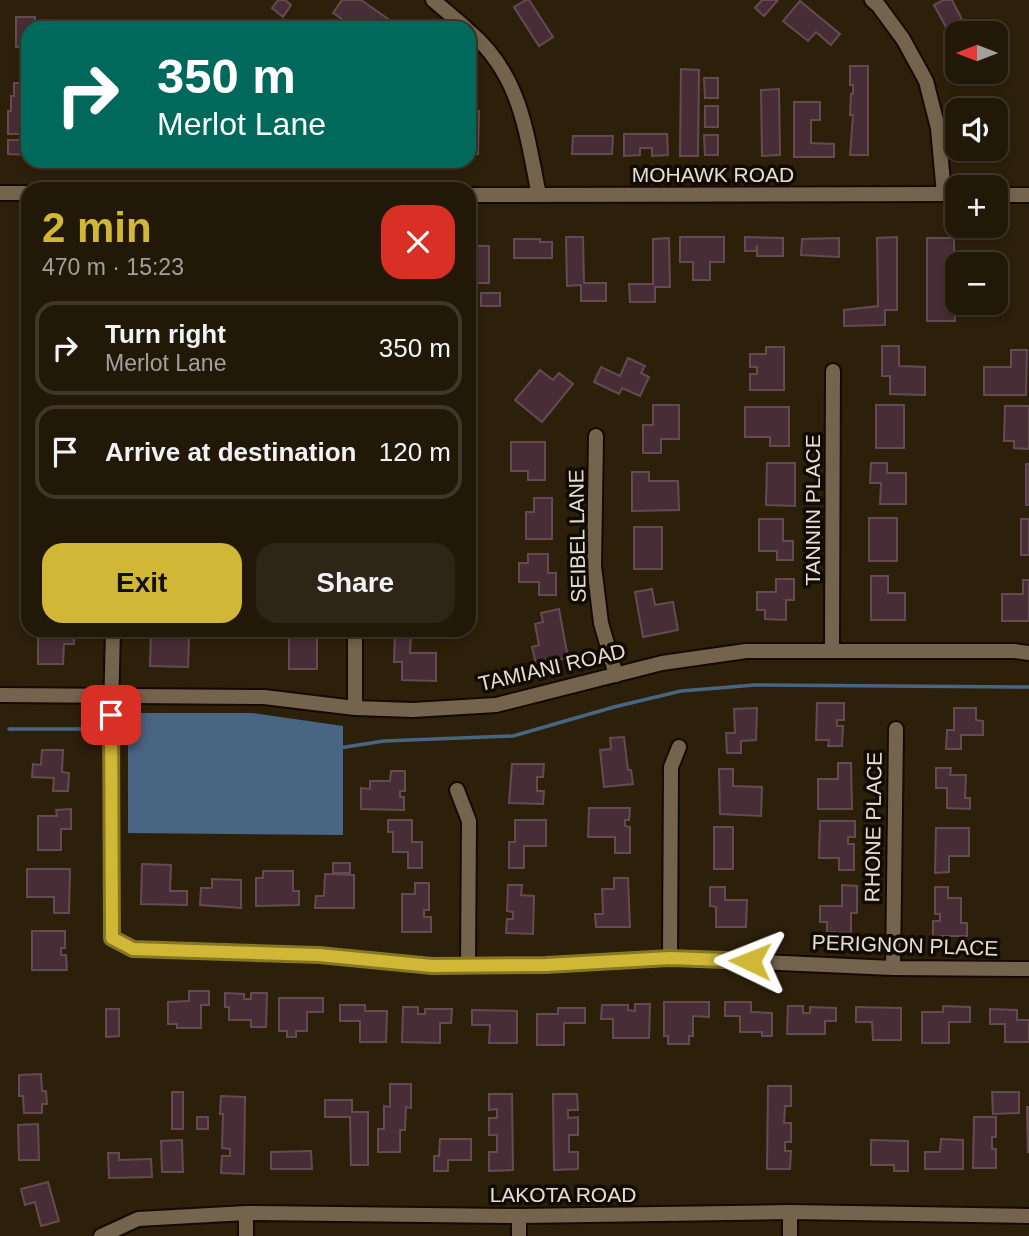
<!DOCTYPE html>
<html lang="en">
<head>
<meta charset="utf-8">
<style>
  :root { --surface:#221808; --page:#2e2516; --text:#f1f3f6; --muted:#a2a09c; --line:#3f3729; --accent:#d0b736 }
  body { margin:0; font-family:Helvetica,sans-serif; background:var(--page); color:var(--text); height:100vh; display:flex; flex-direction:column; font-size:26px; white-space:nowrap }
  * { box-sizing:border-box; margin:0 }
  p { font-size:23px; color:var(--muted) }
  .icon { flex:none; width:38px; height:38px; fill:none; stroke:currentColor; stroke-width:2; stroke-linecap:round; stroke-linejoin:round }
  .map { position:relative; flex:1; overflow:hidden }
  .drawer { position:absolute; left:21px; top:182px; width:455px; height:455px; display:flex; flex-direction:column; background:var(--surface); border-radius:21px; box-shadow:0 4px 10px #0003,0 0 0 2px var(--line) }
  .drawer>* { flex:none }
  .guide { position:absolute; left:21px; top:21px; width:455px; height:147px; border-radius:21px; box-shadow:0 4px 10px #0003,0 0 0 2px var(--line); background:#00695c; color:#fff; overflow:hidden }
  .needle { width:46px; rotate:270deg }
  .tools { position:absolute; left:945px; top:21px; display:grid; gap:14px }
  .tools a { display:grid; place-items:center; width:63px; height:63px; border-radius:14px; background:var(--surface); box-shadow:0 4px 10px #0003,0 0 0 2px var(--line); font-size:35px }
  .pin { position:absolute; display:grid; place-items:center; width:60px; height:60px; color:#fff; margin:-30px; border-radius:14px; box-shadow:0 4px 10px #0006 }
  .me { position:absolute; width:77px; margin:-38px; rotate:272deg; stroke-linejoin:round; filter:drop-shadow(0 0 5px #0008) }
  .turn { display:flex; align-items:center; gap:24px; height:147px; padding:0 21px; font-size:32px }
  .turn .icon { width:91px; height:91px; stroke-width:2.5 }
  .turn b { display:block; font-size:49px; line-height:60px }
  .round { display:grid; place-items:center; flex:none; width:74px; height:74px; border-radius:21px; background:var(--page) }
  .head { display:flex; align-items:center; justify-content:space-between; height:119px; padding:0 21px }
  h1 { font-size:42px; font-weight:700; line-height:52px; color:var(--accent) }
  .primary-button { display:flex; gap:14px; margin-top:auto; padding:14px 21px }
  .primary-button a { flex:1; height:80px; border-radius:21px; background:var(--accent); color:#111; font-size:28px; font-weight:700; line-height:80px; text-align:center }
  .primary-button a+a { background:var(--page); color:var(--text) }
  ul { padding:0; list-style:none }
  li { display:flex; align-items:center; gap:21px; height:94px; margin:0 14px 10px; padding:0 7px; border:4px solid var(--line); border-radius:21px }
  li div { flex:1 }
  li b { display:block; font-size:26px }
  li em { font-style:normal }
  .map>svg:first-child { display:block }
  .water { fill:#496584 }
  .lines { fill:none; stroke-linecap:round; stroke-linejoin:round }
  .stream { stroke:#496584; stroke-width:3.5 }
  .building { fill:#472d35; stroke:#664a52; stroke-width:2 }
  .minor-casing { stroke:#150900; stroke-width:18 }
  .minor { stroke:#74644e; stroke-width:14 }
  .route-casing { stroke:#877723; stroke-width:18 }
  .route { stroke:#d0b736; stroke-width:12 }
  .labels { text-anchor:middle; dominant-baseline:central; stroke-width:7; stroke-linejoin:round; paint-order:stroke }
  .street-label { font-size:21px; fill:#e7ded1; stroke:#110b04 }
</style>
</head>
<body>
<div class="map">
<svg width="1029" height="1236" viewBox="0 0 1029 1236">
  <rect width="100%" height="100%" fill="#2d200b"/>
  <path class="water" d="M141 713H252L343 726V835L128 833V725Z"/>
  <g class="lines">
    <path class="stream" d="M9 729H86
      M339 748 384 741 513 736 614 707 681 691 755 685 1029 687"/>
  </g>
  <path class="building" d="M278 0H285L291 5 283 17 272 8Z
    M342 0H361L391 21 387 28H375L369 24 366 28H355L333 13Z
    M526 0H529L553 37 539 46 514 7Z
    M762 0H778L764 16 755 8Z
    M944 0H952L969 33H957V43L955 44 934 5Z
    M800 1 840 34 831 45 816 32 808 41 783 21Z
    M16 17H35V28H28V47H16Z
    M850 66H868V155H850L853 115H850L851 94H853V85H850Z
    M681 69 699 70 698 156H680Z
    M704 78H718V98H705Z
    M14 83H28V134H8V111H11V96H14Z
    M779 89 780 155 762 156 761 90Z
    M794 102H820V120H811V143L834 144V157H794Z
    M705 106H718V127H705Z
    M469 111H479L478 154H469Z
    M624 134H667L668 155 652 156V148H640V155L624 156Z
    M704 135H718V155H705Z
    M573 136H613L612 154H572Z
    M8 140H28V155L8 154Z
    M469 237H474V323H469Z
    M566 237H583L584 283H606V301H581V285L567 286Z
    M680 237H724V262H710V280H693V262H680Z
    M745 237 783 238V256H757V245L756 251H745Z
    M897 237V310H885V325L844 326V310L878 306 877 238Z
    M669 238 670 287H655V302H630L629 284H653V239Z
    M839 238V257L801 255 802 239Z
    M927 238H954L955 321H927Z
    M514 239H540V242H552V258H514Z
    M477 246H489V283H477Z
    M481 293H500V306H481Z
    M882 346H899V366L925 367V395L890 394V376H882Z
    M766 347H784V390H750V374H757V367H750V354H766Z
    M1011 350H1027L1026 395H984V367H1011Z
    M628 358 645 366 641 373 649 377 640 396 622 388 619 394 594 382 601 367 620 376Z
    M540 370 553 380 559 373 573 384 542 422 515 400Z
    M653 405H679V439H661V453H643V425H653Z
    M876 405H904V448H876Z
    M1005 406H1029V449L1014 448V441H1004Z
    M745 407H789V446H770V437H745Z
    M511 442H545V480H528V471H511Z
    M767 463H795V506L766 505Z
    M871 463H887V473H906V504H880L881 483H870Z
    M1026 464H1029V505H1026Z
    M632 472H649V481H678L679 510 632 511Z
    M534 498H552V539H526V512H534Z
    M869 518H897V561H869Z
    M759 519H783V541H793V560H777V551H759Z
    M1021 519H1029V555H1021Z
    M634 527H662V569H634Z
    M528 554H548V573H556V595H539V582H519V563H528Z
    M871 576H888V593H905V620H871Z
    M776 579H794V600H786V620L765 619V610H757V592H776Z
    M1023 580H1029V621H1002V594H1023Z
    M652 589 655 605 673 602 678 630 643 637 635 592Z
    M559 609 568 658 536 664 532 647 539 645 535 624 543 622 541 613Z
    M57 630H74V644H64L63 664H38V638H45V632Z
    M151 630H169V637H189L188 667 150 666Z
    M289 630H317V669H289Z
    M395 633H411L410 653H436V681L402 680V662H394Z
    M817 703H844V720H837V726H843L842 746H828L829 740H816Z
    M757 708 756 740 741 741V753H727L726 733H735L734 709Z
    M954 708H976V720L983 721V735H961V749H946L947 730H954Z
    M624 737 628 770H631L633 784 604 787 600 750 611 749 610 738Z
    M42 750H63L62 772 69 773 68 791H53L54 778 32 777 33 764 41 765Z
    M838 763H851L852 809H818V779H838Z
    M512 764H544L543 777H537V791H544L543 804 509 803Z
    M936 768H951L950 775H966L965 798H970V809L947 808V788H936Z
    M719 769H733V786L762 787 761 816 720 814Z
    M391 771H405V791H400V797H404V810L361 809V788L370 789V781H390Z
    M589 808H630L629 820H625V826L630 827V853H615V837H588Z
    M71 809V829H61V850H38V816H57L56 810Z
    M388 820H412V842H422V868H408V852H393V832H388Z
    M515 820H546V846H524V868H509V842H515Z
    M820 821H855V837H848V844H854V870H839V858H819Z
    M714 827H733V869H714Z
    M936 828H969V856H949V872L935 873Z
    M333 863H350V873H333Z
    M142 864 171 865 170 891H187V905L141 904Z
    M27 869H70L69 913H54V897H27Z
    M263 871H293V891H299V905L256 906V878H263Z
    M325 874 354 875V908H315L316 896H324Z
    M614 878H628L630 927H596L595 914H603L602 889H614Z
    M212 879 241 880V908L200 905 201 888H212Z
    M415 883H429V910H424V917H431V932H402V894H415Z
    M508 885H522L521 895 534 896 533 934 506 933 507 919H513V912L507 911Z
    M842 885 857 886V913H851V933L827 932V922H820V906H842Z
    M710 887H725V900H747L746 927H716V907L710 906Z
    M935 887H948V898H961V923H967V936H933V921H940V914H935Z
    M32 931H65V948H61V955H66L67 970H32Z
    M189 991H209V1005H201V1028H177V1024H168V1002L189 1001Z
    M225 993 244 994V999H251V993H267L266 1027H251V1020H229V1007H225Z
    M279 998H323V1012H307V1031H296V1037H287V1031H279Z
    M664 1002H709V1017L693 1016V1036H689V1044H668V1036H664Z
    M725 1002H751V1012L772 1013V1036H762V1032H740V1016H725Z
    M635 1004H650L649 1038H613V1019H601L602 1005H628V1010L635 1011Z
    M340 1005H365V1011H387L386 1042H360V1021H340Z
    M788 1006H803V1013H810V1007L836 1008V1021H825V1034H787Z
    M943 1006 970 1007V1022H949V1043H922V1012H943Z
    M403 1007H418V1014H425V1009H452L451 1023H440V1043L402 1042Z
    M856 1007 901 1008V1040H873L872 1022H856Z
    M558 1008H585V1023H564V1045H537V1014H558Z
    M106 1009H119V1036L106 1037Z
    M990 1009 1017 1010V1020H1029V1042H1005V1024H990Z
    M472 1010 517 1011V1043H489L490 1025H472Z
    M41 1074 42 1091H46L47 1104H42V1113H24L23 1096H19V1075Z
    M390 1084H411V1108L406 1107 405 1130H400V1152H378V1129H384V1106L390 1107Z
    M768 1086H791V1106H785L784 1123H791V1142H785V1151H791L790 1169H767Z
    M172 1092H183V1129H172Z
    M992 1092H1019V1113L993 1114Z
    M489 1094H512L513 1170 489 1171V1152H497V1135H489V1118H497V1109L489 1110Z
    M553 1094H577L578 1110H568V1118L578 1117V1135H569V1152H578V1169L554 1170Z
    M221 1096 245 1097 244 1174 221 1173 222 1156H230V1149L222 1148 223 1114H220Z
    M325 1100H352V1112H368V1165H351L350 1117H325Z
    M1027 1107H1029V1152H1028Z
    M197 1117H208V1129H197Z
    M974 1117H996V1137H992V1149H996V1168H973Z
    M38 1124 39 1160H19L18 1125Z
    M440 1139H471V1160H448V1171H434V1156H439Z
    M941 1139 963 1140V1169H925V1152H940Z
    M182 1140 183 1172H162L161 1141Z
    M871 1140 908 1141V1171H894V1165H871Z
    M311 1151 312 1169H271V1152Z
    M108 1153H119V1160L151 1159 152 1177 109 1178Z
    M48 1182 59 1221 41 1226 35 1202 25 1205 21 1189Z"/>
  <g class="lines">
    <defs>
      <path id="minor" d="M433 0 466 28
        M872 0 878 5 903 39 926 81 938 128 944 194
        M469 31C521 75 526 132 539 195
        M0 193H28
        M469 195 957 194
        M996 195H1029
        M596 436 594 566 601 623 616 675
        M113 630 111 711 112 938 133 949 319 955 432 966 546 965 670 958 893 968 1029 969
        M832 650 833 371
        M0 695 264 697 355 708 413 710 496 705 662 663 746 651H1014L1029 653
        M355 708V630
        M457 790 469 821 468 966
        M670 958 671 767 679 747
        M893 968 896 729
        M790 1212V1236
        M246 1213V1236
        M519 1216V1236
        M101 1236 138 1219 246 1213 519 1216 790 1212 1029 1216"/>
    </defs>
    <use href="#minor" class="minor-casing"/>
    <use href="#minor" class="minor"/>
  </g>
  <g class="lines">
    <defs>
      <path id="route" d="M111 715 112 938 133 949 319 955 432 966 546 965 670 958 750 961"/>
    </defs>
    <use href="#route" class="route-casing"/>
    <use href="#route" class="route"/>
  </g>
  <g class="labels">
    <g class="street-label">
      <text x="713" y="174">MOHAWK ROAD</text>
      <text transform="translate(812 510) rotate(-90)">TANNIN PLACE</text>
      <text transform="translate(577 536) rotate(-91)">SEIBEL LANE</text>
      <text transform="translate(552 667) rotate(-13)">TAMIANI ROAD</text>
      <text transform="translate(873 827) rotate(-89)">RHONE PLACE</text>
      <text transform="translate(905 945) rotate(2)">PERIGNON PLACE</text>
      <text x="563" y="1194">LAKOTA ROAD</text>
    </g>
  </g>
</svg>
<div class="tools">
<a><svg class="needle" viewBox="-14 -14 28 28"><path d="M0-13l5 13h-10z" fill="#e53935"/><path d="M0 13l5-13h-10z" fill="#a2a09c"/></svg></a>
<a><svg class="icon" aria-label="sound" viewBox="0 0 24 24"><path d="M4 9h4l5-4v14l-5-4H4zM17 9q2 3 0 6"/></svg></a>
<a>+</a>
<a>−</a>
</div>
<div class="pin" style="left:111px;top:715px;background:#d93025"><svg class="icon" aria-label="arrive" viewBox="0 0 24 24"><path d="M6 21V4h12l-3 4 3 4H6"/></svg></div>
<svg class="me" style="left:750px;top:961px" viewBox="-20 -20 40 40"><path d="M0-17L14 15 0 8-14 15z" fill="#d0b736" stroke="#fff" stroke-width="4"/></svg>
<div class="guide">
<div class="turn"><svg class="icon" aria-label="right" viewBox="0 0 24 24"><path d="M7 20v-9h11M14 6l5 5-5 5"/></svg><div><b>350 m</b>Merlot Lane</div></div>
</div>
<section class="drawer">
<div class="head"><div><h1>2 min</h1><p>470 m · 15:23</p></div><a class="round" style="background:#d93025;color:#fff"><svg class="icon" aria-label="close" viewBox="0 0 24 24"><path d="M6 6l12 12M18 6L6 18"/></svg></a></div>
<ul>
<li><svg class="icon" aria-label="right" viewBox="0 0 24 24"><path d="M7 20v-9h11M14 6l5 5-5 5"/></svg><div><b>Turn right</b><p>Merlot Lane</p></div><em>350 m</em></li>
<li><svg class="icon" aria-label="arrive" viewBox="0 0 24 24"><path d="M6 21V4h12l-3 4 3 4H6"/></svg><div><b>Arrive at destination</b></div><em>120 m</em></li>
</ul>
<div class="primary-button"><a>Exit</a><a>Share</a></div>
</section>
</div>
</body>
</html>
